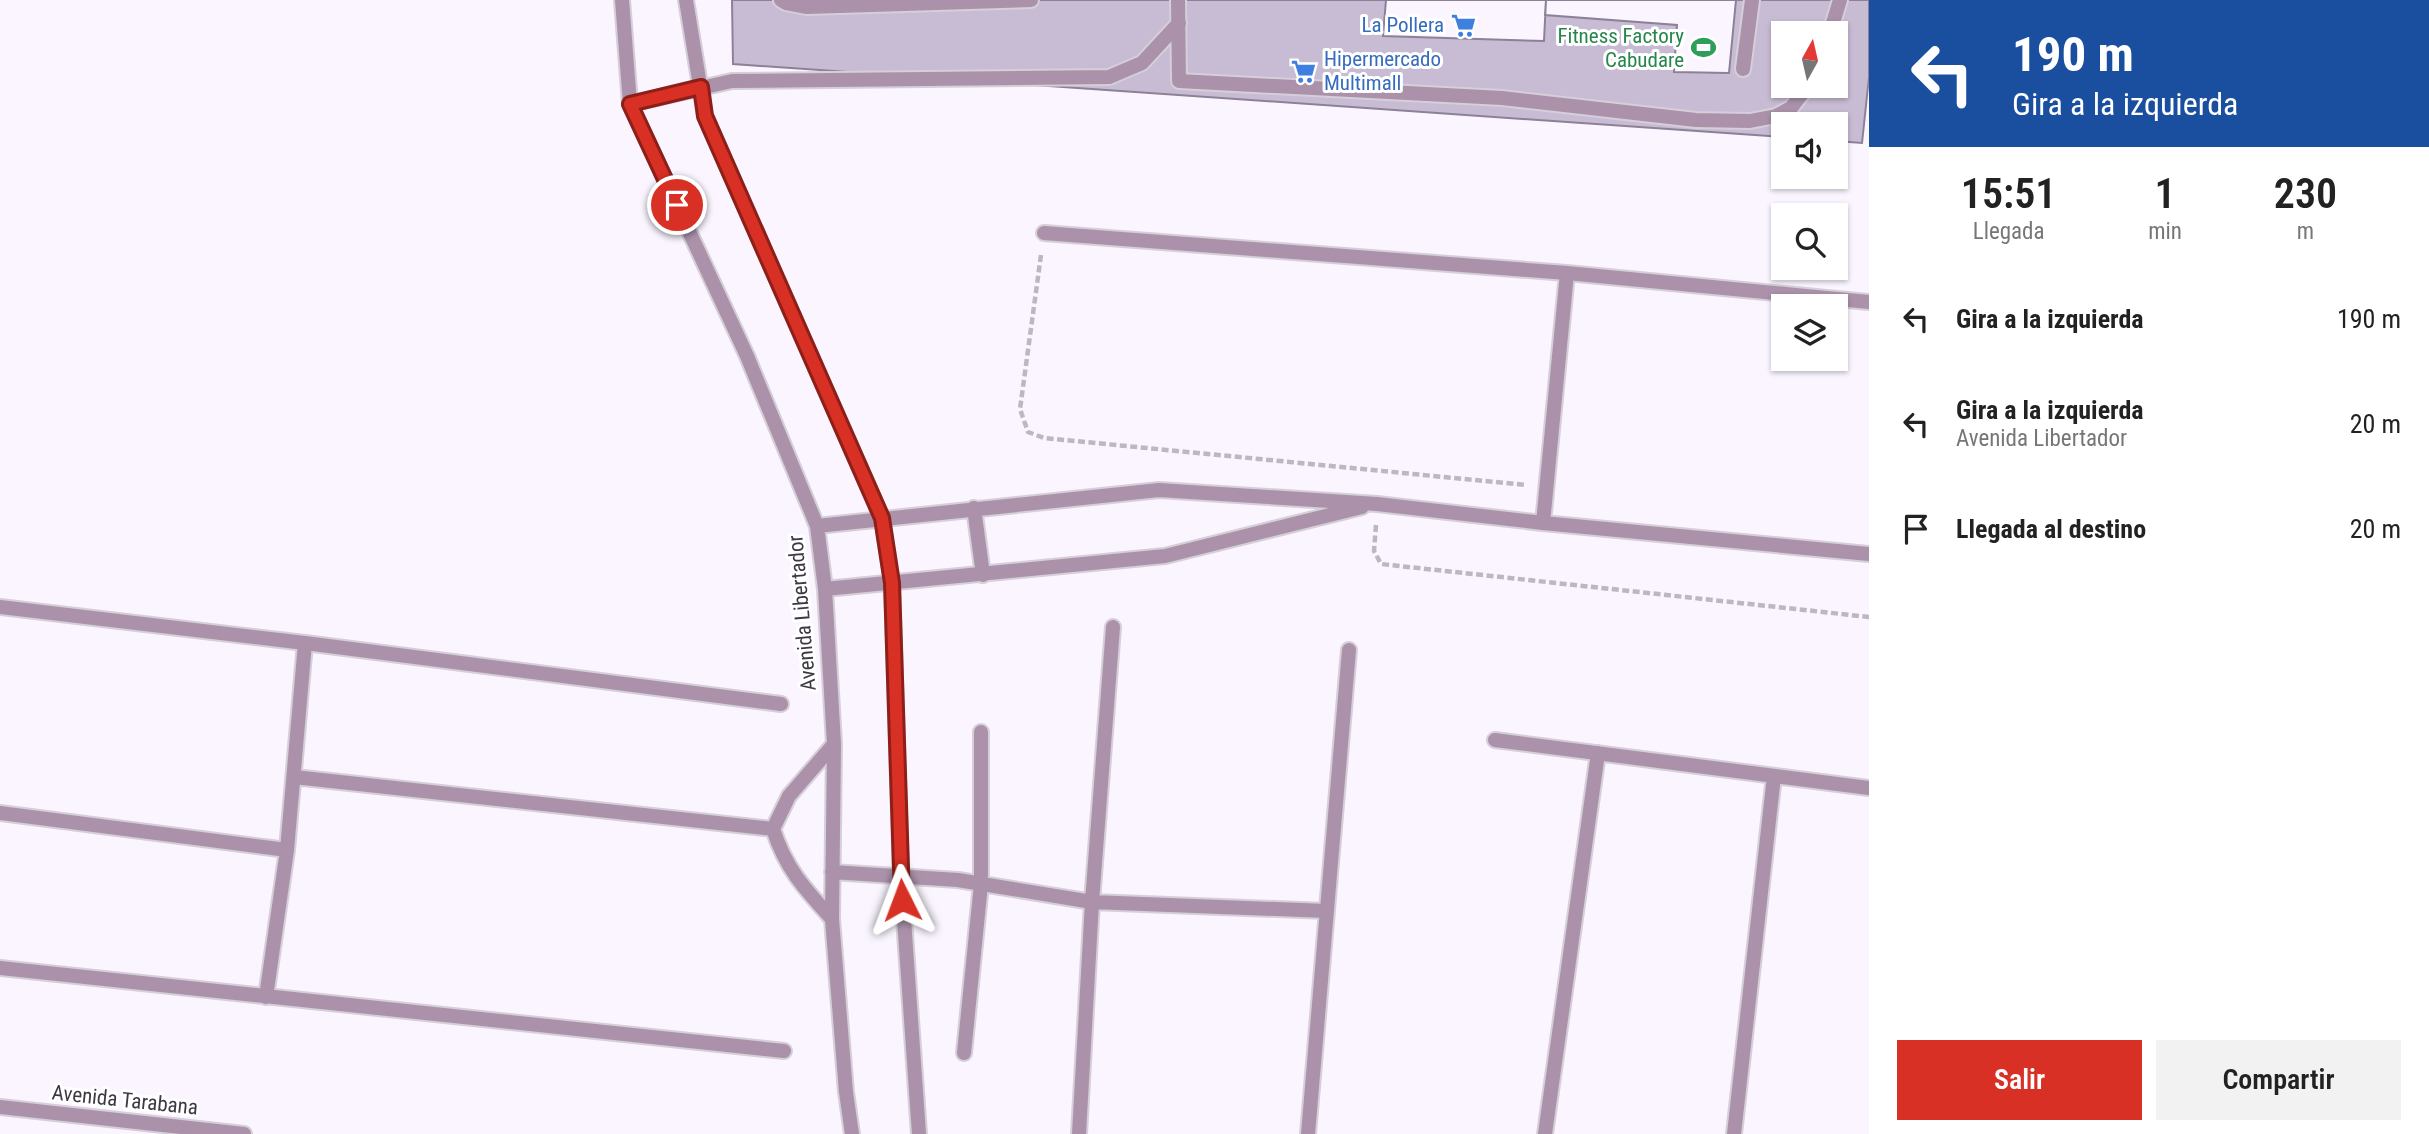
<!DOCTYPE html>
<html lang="es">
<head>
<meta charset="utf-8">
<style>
  :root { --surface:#fff; --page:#f2f2f2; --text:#222; --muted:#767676; --accent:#d93025 }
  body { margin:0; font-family:"Roboto Condensed",sans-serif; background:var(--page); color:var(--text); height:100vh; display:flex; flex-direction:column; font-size:26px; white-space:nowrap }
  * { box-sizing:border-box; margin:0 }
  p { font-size:23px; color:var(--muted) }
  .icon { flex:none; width:38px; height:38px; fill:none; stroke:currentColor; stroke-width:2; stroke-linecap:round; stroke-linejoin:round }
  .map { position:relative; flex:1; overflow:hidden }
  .details { display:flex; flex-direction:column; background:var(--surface); width:560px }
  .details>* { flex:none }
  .top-card { background:#1a4fa0; color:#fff; overflow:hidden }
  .needle { width:46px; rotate:8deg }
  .buttons { position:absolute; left:1771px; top:21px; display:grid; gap:14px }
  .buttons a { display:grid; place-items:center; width:77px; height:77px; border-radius:0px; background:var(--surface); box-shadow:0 2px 5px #0004; font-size:35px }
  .pin { position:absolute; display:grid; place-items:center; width:60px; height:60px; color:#fff; margin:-30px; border:4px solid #fff; border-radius:50%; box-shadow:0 2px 7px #0007 }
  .me { position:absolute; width:77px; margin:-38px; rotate:357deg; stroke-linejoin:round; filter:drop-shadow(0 0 5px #0008) }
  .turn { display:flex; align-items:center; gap:24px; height:147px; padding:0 28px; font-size:32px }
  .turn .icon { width:91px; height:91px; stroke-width:2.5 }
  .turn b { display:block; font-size:49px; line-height:60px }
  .eta { display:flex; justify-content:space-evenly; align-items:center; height:119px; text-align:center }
  .eta b { font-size:42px; font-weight:600; line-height:49px }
  .action { display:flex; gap:14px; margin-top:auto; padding:14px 28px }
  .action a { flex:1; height:80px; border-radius:0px; background:var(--accent); color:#fff; font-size:28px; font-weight:600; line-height:80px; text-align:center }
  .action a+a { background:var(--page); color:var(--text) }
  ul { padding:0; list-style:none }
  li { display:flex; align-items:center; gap:21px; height:105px; padding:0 28px }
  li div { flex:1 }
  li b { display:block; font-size:26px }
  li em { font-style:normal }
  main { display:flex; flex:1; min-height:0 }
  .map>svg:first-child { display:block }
  .building { fill:#c8bcd4; stroke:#8c8197; stroke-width:2; fill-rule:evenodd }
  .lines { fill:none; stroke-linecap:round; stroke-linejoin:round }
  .lane-casing { stroke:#d4cfd9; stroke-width:18 }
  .street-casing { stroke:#d4cfd9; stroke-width:18 }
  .path { stroke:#bcb7c1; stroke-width:4.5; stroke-dasharray:7 3.5; stroke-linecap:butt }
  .lane { stroke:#ab92aa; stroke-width:14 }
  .street { stroke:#ab92aa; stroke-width:14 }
  .route-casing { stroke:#8d1f18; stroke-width:18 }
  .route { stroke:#d93025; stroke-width:12 }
  .labels { text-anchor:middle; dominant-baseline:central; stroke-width:6; stroke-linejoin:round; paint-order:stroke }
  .shop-label { font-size:21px; fill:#366cbe; stroke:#fff; text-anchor:end }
  .leisure-label { font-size:21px; fill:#27864d; stroke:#fff; text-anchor:end }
  .street-label { font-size:21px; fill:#3d3842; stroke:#fff }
</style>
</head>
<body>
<main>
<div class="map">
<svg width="1869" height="1134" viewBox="0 0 1869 1134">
  <rect width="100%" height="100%" fill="#faf5ff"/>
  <path class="building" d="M732 0H1869V77L1862 143 1836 141V124H1783V137L733 64ZM1783 33H1836V86H1783Z
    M1386 0H1546L1544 41 1383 36Z
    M1546 0H1736L1729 73 1674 72 1677 25 1545 15Z"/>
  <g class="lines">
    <defs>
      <path id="lane" d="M781 0 786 3 807 7 1031 0
        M1178 0 1179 81 1502 98 1696 120 1750 121 1776 116 1791 108 1808 86
        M1830 33 1840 0
        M1743 69 1752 0
        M630 104 732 81 1109 77 1142 63 1179 23"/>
      <path id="street" d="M622 0 630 104 747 356 817 526 825 589 834 744 832 919 846 1092 852 1134
        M686 0 705 116 882 518 892 583 901 876 919 1134
        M1044 233 1567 273 1869 302
        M974 508 983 575
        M1543 523 1567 273
        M817 526 1159 490 1377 504 1543 523 1869 554
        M825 589 1165 556 1362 507
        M0 607 305 643 781 704
        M1495 740 1869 788
        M294 777 773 829
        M0 813 287 850
        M832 872 958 880 1092 902 1327 911
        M832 919C804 888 786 869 773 829L789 796 834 744
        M0 968 784 1051
        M266 997 287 850 305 643
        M964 1053 981 884V732
        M0 1107 244 1134
        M1079 1134 1092 902 1113 627
        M1308 1134 1349 650
        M1545 1134 1598 753
        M1734 1134 1774 776"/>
    </defs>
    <use href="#lane" class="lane-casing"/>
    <use href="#street" class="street-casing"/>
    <path class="path" d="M1041 255 1020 409 1028 432 1044 438 1526 485
      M1376 525 1374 551 1381 564 1869 617"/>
    <use href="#lane" class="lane"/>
    <use href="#street" class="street"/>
  </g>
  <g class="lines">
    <defs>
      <path id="route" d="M677 205 630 104 701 87 705 116 882 518 892 583 902 900"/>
    </defs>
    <use href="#route" class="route-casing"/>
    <use href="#route" class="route"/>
  </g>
  <defs>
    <symbol id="supermarket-bare" viewBox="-9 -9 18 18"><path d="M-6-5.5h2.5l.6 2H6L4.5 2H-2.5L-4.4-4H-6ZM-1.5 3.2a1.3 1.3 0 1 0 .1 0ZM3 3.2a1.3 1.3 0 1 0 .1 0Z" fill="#3f7fe0" stroke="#fff" stroke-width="2.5" paint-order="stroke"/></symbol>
    <symbol id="stadium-bare" viewBox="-9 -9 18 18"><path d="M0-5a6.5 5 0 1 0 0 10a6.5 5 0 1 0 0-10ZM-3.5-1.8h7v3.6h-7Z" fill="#2e9e5b" stroke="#fff" stroke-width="2.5" paint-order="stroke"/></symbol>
  </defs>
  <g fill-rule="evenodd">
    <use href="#supermarket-bare" x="1446" y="8" width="35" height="35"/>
    <use href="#stadium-bare" x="1686" y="30" width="35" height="35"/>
    <use href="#supermarket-bare" x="1286" y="54" width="35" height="35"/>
  </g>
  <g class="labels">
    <g class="shop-label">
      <text x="1444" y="25">La Pollera</text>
      <text x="1324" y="59" text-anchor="start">Hipermercado<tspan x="1324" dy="24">Multimall</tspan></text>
    </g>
    <g class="leisure-label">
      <text x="1684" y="36">Fitness Factory<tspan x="1684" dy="24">Cabudare</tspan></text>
    </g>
    <g class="street-label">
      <text transform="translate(802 613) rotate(-95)">Avenida Libertador</text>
      <text transform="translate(125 1100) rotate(6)">Avenida Tarabana</text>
    </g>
  </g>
</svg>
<div class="buttons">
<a><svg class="needle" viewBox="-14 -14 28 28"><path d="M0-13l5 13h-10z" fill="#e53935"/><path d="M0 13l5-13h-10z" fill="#767676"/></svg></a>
<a><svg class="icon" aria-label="sound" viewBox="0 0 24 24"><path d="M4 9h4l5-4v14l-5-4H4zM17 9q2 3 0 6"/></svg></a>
<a><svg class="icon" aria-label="search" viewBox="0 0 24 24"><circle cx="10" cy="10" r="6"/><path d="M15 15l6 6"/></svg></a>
<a><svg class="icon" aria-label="layers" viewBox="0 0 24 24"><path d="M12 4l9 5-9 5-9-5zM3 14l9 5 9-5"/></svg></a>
</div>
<div class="pin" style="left:677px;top:205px;background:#d93025"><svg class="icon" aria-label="arrive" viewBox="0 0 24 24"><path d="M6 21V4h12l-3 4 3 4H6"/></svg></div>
<svg class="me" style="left:902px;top:900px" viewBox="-20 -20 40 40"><path d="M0-17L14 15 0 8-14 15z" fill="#d93025" stroke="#fff" stroke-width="4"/></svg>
</div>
<section class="details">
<div class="top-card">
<div class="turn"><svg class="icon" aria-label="left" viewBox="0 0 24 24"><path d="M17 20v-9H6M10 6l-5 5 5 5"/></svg><div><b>190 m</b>Gira a la izquierda</div></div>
</div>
<div class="eta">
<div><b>15:51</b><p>Llegada</p></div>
<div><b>1</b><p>min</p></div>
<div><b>230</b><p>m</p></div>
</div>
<ul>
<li><svg class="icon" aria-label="left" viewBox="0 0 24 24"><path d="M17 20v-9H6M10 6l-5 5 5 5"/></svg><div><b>Gira a la izquierda</b></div><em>190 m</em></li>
<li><svg class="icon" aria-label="left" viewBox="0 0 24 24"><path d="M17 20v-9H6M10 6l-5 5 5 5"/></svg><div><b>Gira a la izquierda</b><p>Avenida Libertador</p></div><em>20 m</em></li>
<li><svg class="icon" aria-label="arrive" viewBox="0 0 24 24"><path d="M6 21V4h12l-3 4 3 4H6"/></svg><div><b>Llegada al destino</b></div><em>20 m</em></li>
</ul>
<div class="action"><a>Salir</a><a>Compartir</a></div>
</section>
</main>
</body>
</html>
